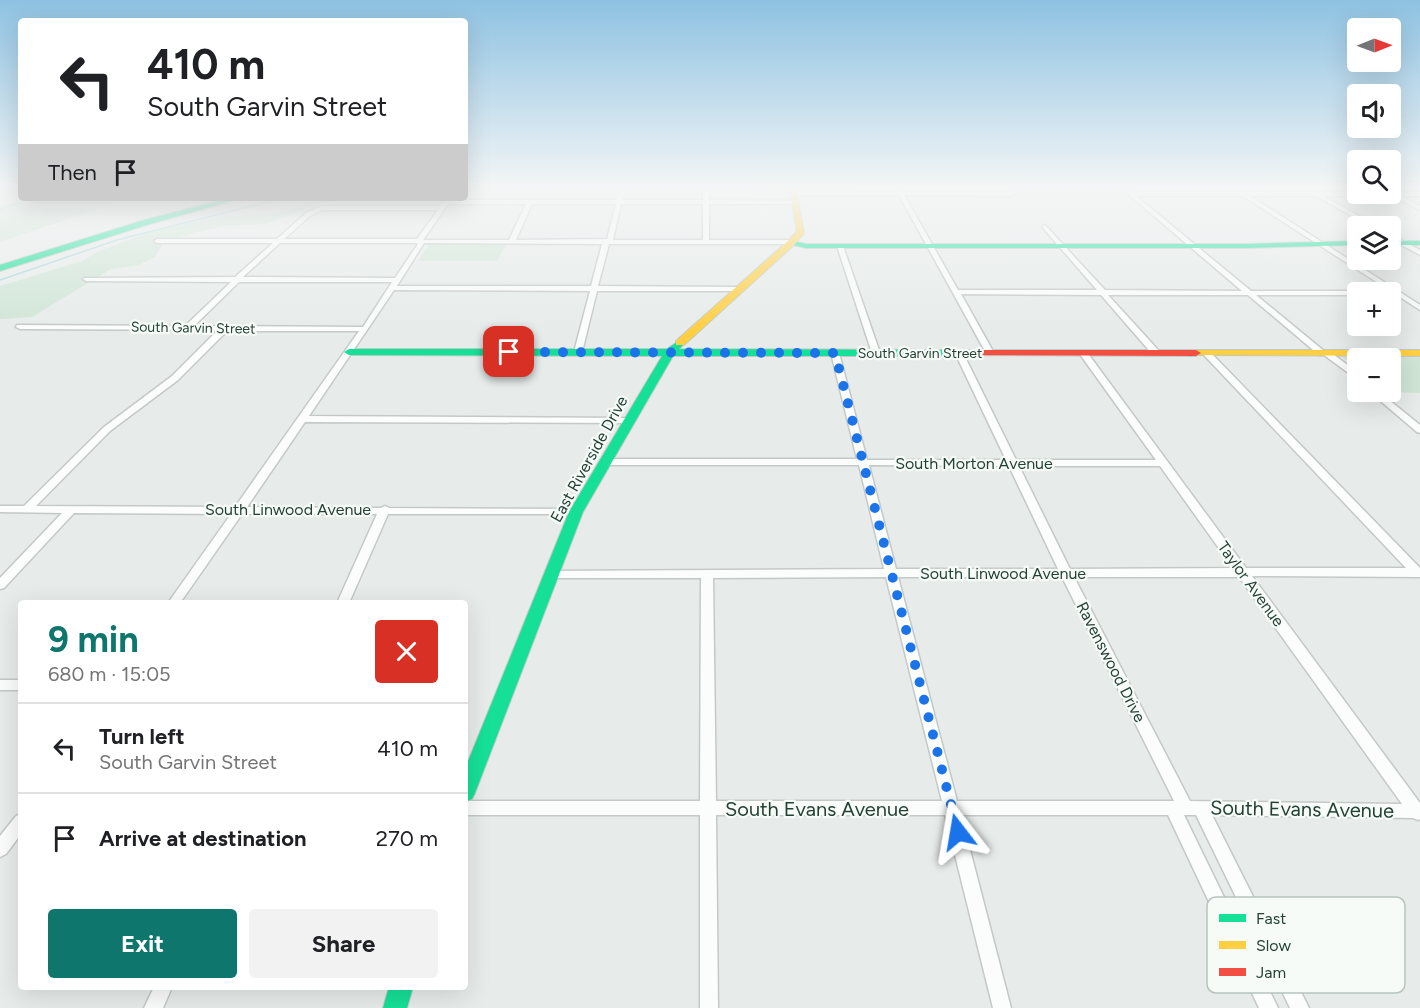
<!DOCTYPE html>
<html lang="en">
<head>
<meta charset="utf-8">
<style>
  :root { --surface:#fff; --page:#f2f2f2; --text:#202124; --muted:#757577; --line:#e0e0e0; --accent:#0f766e }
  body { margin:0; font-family:Figtree,sans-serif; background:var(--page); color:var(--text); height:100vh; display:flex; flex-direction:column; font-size:22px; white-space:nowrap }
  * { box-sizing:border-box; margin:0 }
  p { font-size:20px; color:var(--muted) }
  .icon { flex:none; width:33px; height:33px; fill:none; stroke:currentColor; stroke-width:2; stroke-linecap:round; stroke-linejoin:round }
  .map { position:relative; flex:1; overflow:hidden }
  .drawer { position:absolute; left:18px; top:600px; width:450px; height:390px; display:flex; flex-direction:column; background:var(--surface); border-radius:6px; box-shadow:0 6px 24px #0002 }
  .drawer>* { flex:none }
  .top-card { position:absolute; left:18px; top:18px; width:450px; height:183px; border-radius:6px; box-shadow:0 6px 24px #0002; background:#fff; color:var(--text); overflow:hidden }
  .needle { width:39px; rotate:89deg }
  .tools { position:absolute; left:1347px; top:18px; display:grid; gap:12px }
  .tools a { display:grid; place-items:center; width:54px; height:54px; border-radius:6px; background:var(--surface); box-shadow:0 6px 24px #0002; font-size:30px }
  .pin { position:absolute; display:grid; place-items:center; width:51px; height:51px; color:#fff; margin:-26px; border-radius:12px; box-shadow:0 3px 9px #0006 }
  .me { position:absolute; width:66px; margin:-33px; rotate:346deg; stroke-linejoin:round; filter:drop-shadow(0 0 4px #0008) }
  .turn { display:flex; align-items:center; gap:21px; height:126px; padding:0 30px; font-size:27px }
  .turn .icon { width:78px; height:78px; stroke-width:2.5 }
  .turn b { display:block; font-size:42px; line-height:51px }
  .then { display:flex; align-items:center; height:57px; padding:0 30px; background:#0003; gap:12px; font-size:22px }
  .round { display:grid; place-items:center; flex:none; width:63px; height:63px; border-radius:6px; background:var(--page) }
  .overview { display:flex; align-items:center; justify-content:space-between; height:102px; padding:0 30px }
  h1 { font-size:36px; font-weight:700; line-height:45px; color:var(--accent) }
  .cta { display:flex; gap:12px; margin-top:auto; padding:12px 30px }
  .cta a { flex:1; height:69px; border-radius:6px; background:var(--accent); color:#fff; font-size:24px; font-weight:700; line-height:69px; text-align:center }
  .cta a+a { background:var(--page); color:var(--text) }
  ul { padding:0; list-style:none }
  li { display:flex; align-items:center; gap:18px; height:90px; padding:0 30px; border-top:2px solid var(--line) }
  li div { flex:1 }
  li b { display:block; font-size:22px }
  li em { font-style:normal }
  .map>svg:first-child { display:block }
  .green { fill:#d0e5d6 }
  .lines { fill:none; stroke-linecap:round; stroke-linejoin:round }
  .stream { stroke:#a8d7da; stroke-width:1.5 }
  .street-casing { stroke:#c4c9c7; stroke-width:3 }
  .fast-casing { stroke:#c2cac7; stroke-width:2 }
  .slow-casing { stroke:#c2cac7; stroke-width:2 }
  .jam-casing { stroke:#c2cac7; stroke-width:2 }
  .street { fill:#fbfcfc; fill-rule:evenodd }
  .fast { fill:#16e098; fill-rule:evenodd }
  .slow { fill:#ffcf43; fill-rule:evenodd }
  .jam { fill:#f24e42; fill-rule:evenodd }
  .route { stroke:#1a73e8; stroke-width:10; stroke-dasharray:0 18 }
  .labels { text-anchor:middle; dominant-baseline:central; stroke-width:4.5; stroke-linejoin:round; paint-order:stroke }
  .far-street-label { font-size:14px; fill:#244137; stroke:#f6fbf8 }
  .street-label { font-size:16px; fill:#244137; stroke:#f6fbf8 }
  .near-street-label { font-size:20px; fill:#244137; stroke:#f6fbf8 }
  .key { fill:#f6fbf8; stroke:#b7c3be; stroke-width:1.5 }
  .key-label { font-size:16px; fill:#244137 }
</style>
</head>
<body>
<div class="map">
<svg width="1420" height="1008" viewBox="0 0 1420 1008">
  <rect width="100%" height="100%" fill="#e7ecea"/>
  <path class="green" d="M21 188V198H129L0 242V188Z
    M321 198H366L324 202 265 224 225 226 165 240 155 257 139 265 111 269 32 317 0 319V286L82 261 99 251 151 232 216 217 277 213Z
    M430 243H507L497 261H418Z
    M1420 356V393L1387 392H1390V358H1358L1357 368 1342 357Z"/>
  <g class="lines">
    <path class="stream" d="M0 209 33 198
      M0 280 117 240 283 198"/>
    <defs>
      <path id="street" d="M619 188H625L622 200H703V188H709V200L797 201V203L795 204H709V240H792L795 242 792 244H609L598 286 738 287 742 289 738 291H597L582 352 578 354 574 352 590 291 394 290 309 416 628 418 633 421 631 423 305 422 247 507 381 508 385 506 389 508 576 509 580 510 581 512 580 514H388L349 603H337L377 514H242L180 603H168L231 514 74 513 4 588 0 589V578L62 513 0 512V506H24L104 427 172 376 218 330 20 329 16 327 17 325 185 326 231 282 86 281 83 279 84 278 235 277 273 243H157L154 241 157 239H277L306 213 322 206H440L446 198H452L450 200H616ZM448 204H526L509 240H423ZM532 204H616L607 239 516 240ZM621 204H703V240H613ZM322 210H438L417 239H284L310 216ZM280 243H417L418 244 395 278 243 277ZM424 243 602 244 591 286H397ZM239 282H392L363 327 194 326ZM227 331H359L235 507 36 506 110 431 178 380Z
        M896 188H900L902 192H1009L1011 191 1009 188H1014L1017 192 1010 196 904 195 958 290H1097L1043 228V226L1045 225 1105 290 1242 291 1121 188H1127L1132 192H1420V196H1400L1420 206V210L1393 196H1323L1377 226H1370L1316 196H1250L1420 305V310L1243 196H1136L1251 291H1361L1358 292V295H1256L1324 351H1329L1358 373V380L1324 355H1319L1248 295H1108L1159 351 1160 353 1156 355H1153L1101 295 961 294 994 353 990 355 986 353 899 195H793L790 193 793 191 897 192Z
        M1390 234 1420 250V255L1390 239Z
        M840 244 843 246 880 353 879 355H876L872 353 837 246Z
        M832 351H835L839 353 867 460H1006L955 353 959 351 963 353 1016 460H1156L1079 353 1083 351H1086L1246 568H1406L1202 353 1206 351H1209L1420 568V577H1418L1252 576 1420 803V819L1418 820 1413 818 1212 815 1309 1008H1290L1196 815H1184L1278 1008H1259L1168 815H961L1011 1008H993L945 815H716L718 1008H700V815H465V801H700L701 578H551L547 577 545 574 547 571 884 569 859 465H605L600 462 605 459H857L831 353ZM869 465 1009 466 1058 569H896ZM1019 466H1160L1233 568 1070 569ZM886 577 942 801H716L713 578ZM898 577H1062L1174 801H957ZM1074 577H1239L1402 804 1190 801Z
        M1370 392H1379L1420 425V433L1417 432Z
        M0 680H21V690H0Z
        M21 814V834L6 854 0 857V836L16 816Z
        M154 987H172L163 1008H144Z"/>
      <path id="fast" d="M230 198H243L150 224 0 271V265L144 220Z
        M789 240 806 244H1246L1358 241V245L1246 248H806L789 244Z
        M1390 241H1420V245H1390Z
        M680 340 685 343 679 349 956 350 961 353 956 356H673L583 512 475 793 472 799 465 802V769L569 512 662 356 349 355 344 352 349 349H667Z
        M389 987H413L407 1008H383Z"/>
      <path id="slow" d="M789 188H796L804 233 795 244 684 345H676V341L789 240 797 231Z
        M1196 350H1420V356L1192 355 1191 353Z"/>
      <path id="jam" d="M956 350H1196L1201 353 1196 356 952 355 951 353Z"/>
    </defs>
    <use href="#street" class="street-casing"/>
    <use href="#fast" class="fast-casing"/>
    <use href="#slow" class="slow-casing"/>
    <use href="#jam" class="jam-casing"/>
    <use href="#street" class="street"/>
    <use href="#fast" class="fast"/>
    <use href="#slow" class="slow"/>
    <use href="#jam" class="jam"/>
  </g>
  <linearGradient id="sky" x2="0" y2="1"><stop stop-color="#8ec2e2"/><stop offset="0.57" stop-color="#f4f6f6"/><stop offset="1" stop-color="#f4f6f6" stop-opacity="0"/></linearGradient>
  <rect width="1420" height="330" fill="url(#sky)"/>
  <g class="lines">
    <path class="route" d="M509 352 835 353 958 832"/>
  </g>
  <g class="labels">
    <g class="far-street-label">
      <text transform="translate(193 328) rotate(1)">South Garvin Street</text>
      <text x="920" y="353">South Garvin Street</text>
    </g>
    <g class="street-label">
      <text transform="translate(589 459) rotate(-61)">East Riverside Drive</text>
      <text x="974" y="463">South Morton Avenue</text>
      <text x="288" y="509">South Linwood Avenue</text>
      <text x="1003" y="573">South Linwood Avenue</text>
      <text transform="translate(1251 584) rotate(54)">Taylor Avenue</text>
      <text transform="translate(1111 662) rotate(63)">Ravenswood Drive</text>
    </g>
    <g class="near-street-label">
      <text x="817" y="809">South Evans Avenue</text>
      <text transform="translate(1302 809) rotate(1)">South Evans Avenue</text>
    </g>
  </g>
  <rect x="1207" y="897" width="198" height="96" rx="9" class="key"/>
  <rect x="1219" y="914" width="27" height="8" fill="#16e098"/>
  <rect x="1219" y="941" width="27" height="8" fill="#ffcf43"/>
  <rect x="1219" y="968" width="27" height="8" fill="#f24e42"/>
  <g class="key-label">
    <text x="1256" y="924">Fast</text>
    <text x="1256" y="951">Slow</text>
    <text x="1256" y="978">Jam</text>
  </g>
</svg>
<div class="tools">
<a><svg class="needle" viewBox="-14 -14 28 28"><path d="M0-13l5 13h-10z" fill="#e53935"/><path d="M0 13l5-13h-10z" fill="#757577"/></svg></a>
<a><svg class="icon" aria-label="sound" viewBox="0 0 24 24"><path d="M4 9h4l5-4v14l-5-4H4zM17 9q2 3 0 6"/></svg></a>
<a><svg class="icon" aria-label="search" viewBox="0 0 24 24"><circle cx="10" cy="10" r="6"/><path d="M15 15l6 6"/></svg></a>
<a><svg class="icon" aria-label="layers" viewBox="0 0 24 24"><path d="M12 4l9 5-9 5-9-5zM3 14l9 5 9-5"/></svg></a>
<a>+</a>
<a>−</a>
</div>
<div class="pin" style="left:509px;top:352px;background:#d93025"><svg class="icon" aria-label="arrive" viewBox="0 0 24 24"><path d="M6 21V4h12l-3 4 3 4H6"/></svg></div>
<svg class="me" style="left:958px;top:832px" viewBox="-20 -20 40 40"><path d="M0-17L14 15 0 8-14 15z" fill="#1a73e8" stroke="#fff" stroke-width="4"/></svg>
<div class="top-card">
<div class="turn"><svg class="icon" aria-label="left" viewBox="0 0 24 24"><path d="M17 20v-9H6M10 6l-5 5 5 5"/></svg><div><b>410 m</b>South Garvin Street</div></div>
<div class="then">Then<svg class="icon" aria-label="arrive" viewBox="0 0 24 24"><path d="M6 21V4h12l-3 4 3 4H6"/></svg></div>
</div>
<section class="drawer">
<div class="overview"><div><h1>9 min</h1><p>680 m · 15:05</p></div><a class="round" style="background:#d93025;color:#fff"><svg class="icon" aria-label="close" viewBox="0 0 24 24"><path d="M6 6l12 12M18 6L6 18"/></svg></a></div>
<ul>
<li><svg class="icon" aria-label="left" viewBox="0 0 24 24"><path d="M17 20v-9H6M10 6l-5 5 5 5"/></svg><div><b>Turn left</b><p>South Garvin Street</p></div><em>410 m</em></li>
<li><svg class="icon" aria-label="arrive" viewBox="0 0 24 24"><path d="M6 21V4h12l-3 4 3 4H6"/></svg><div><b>Arrive at destination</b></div><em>270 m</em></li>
</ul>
<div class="cta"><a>Exit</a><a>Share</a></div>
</section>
</div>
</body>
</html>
